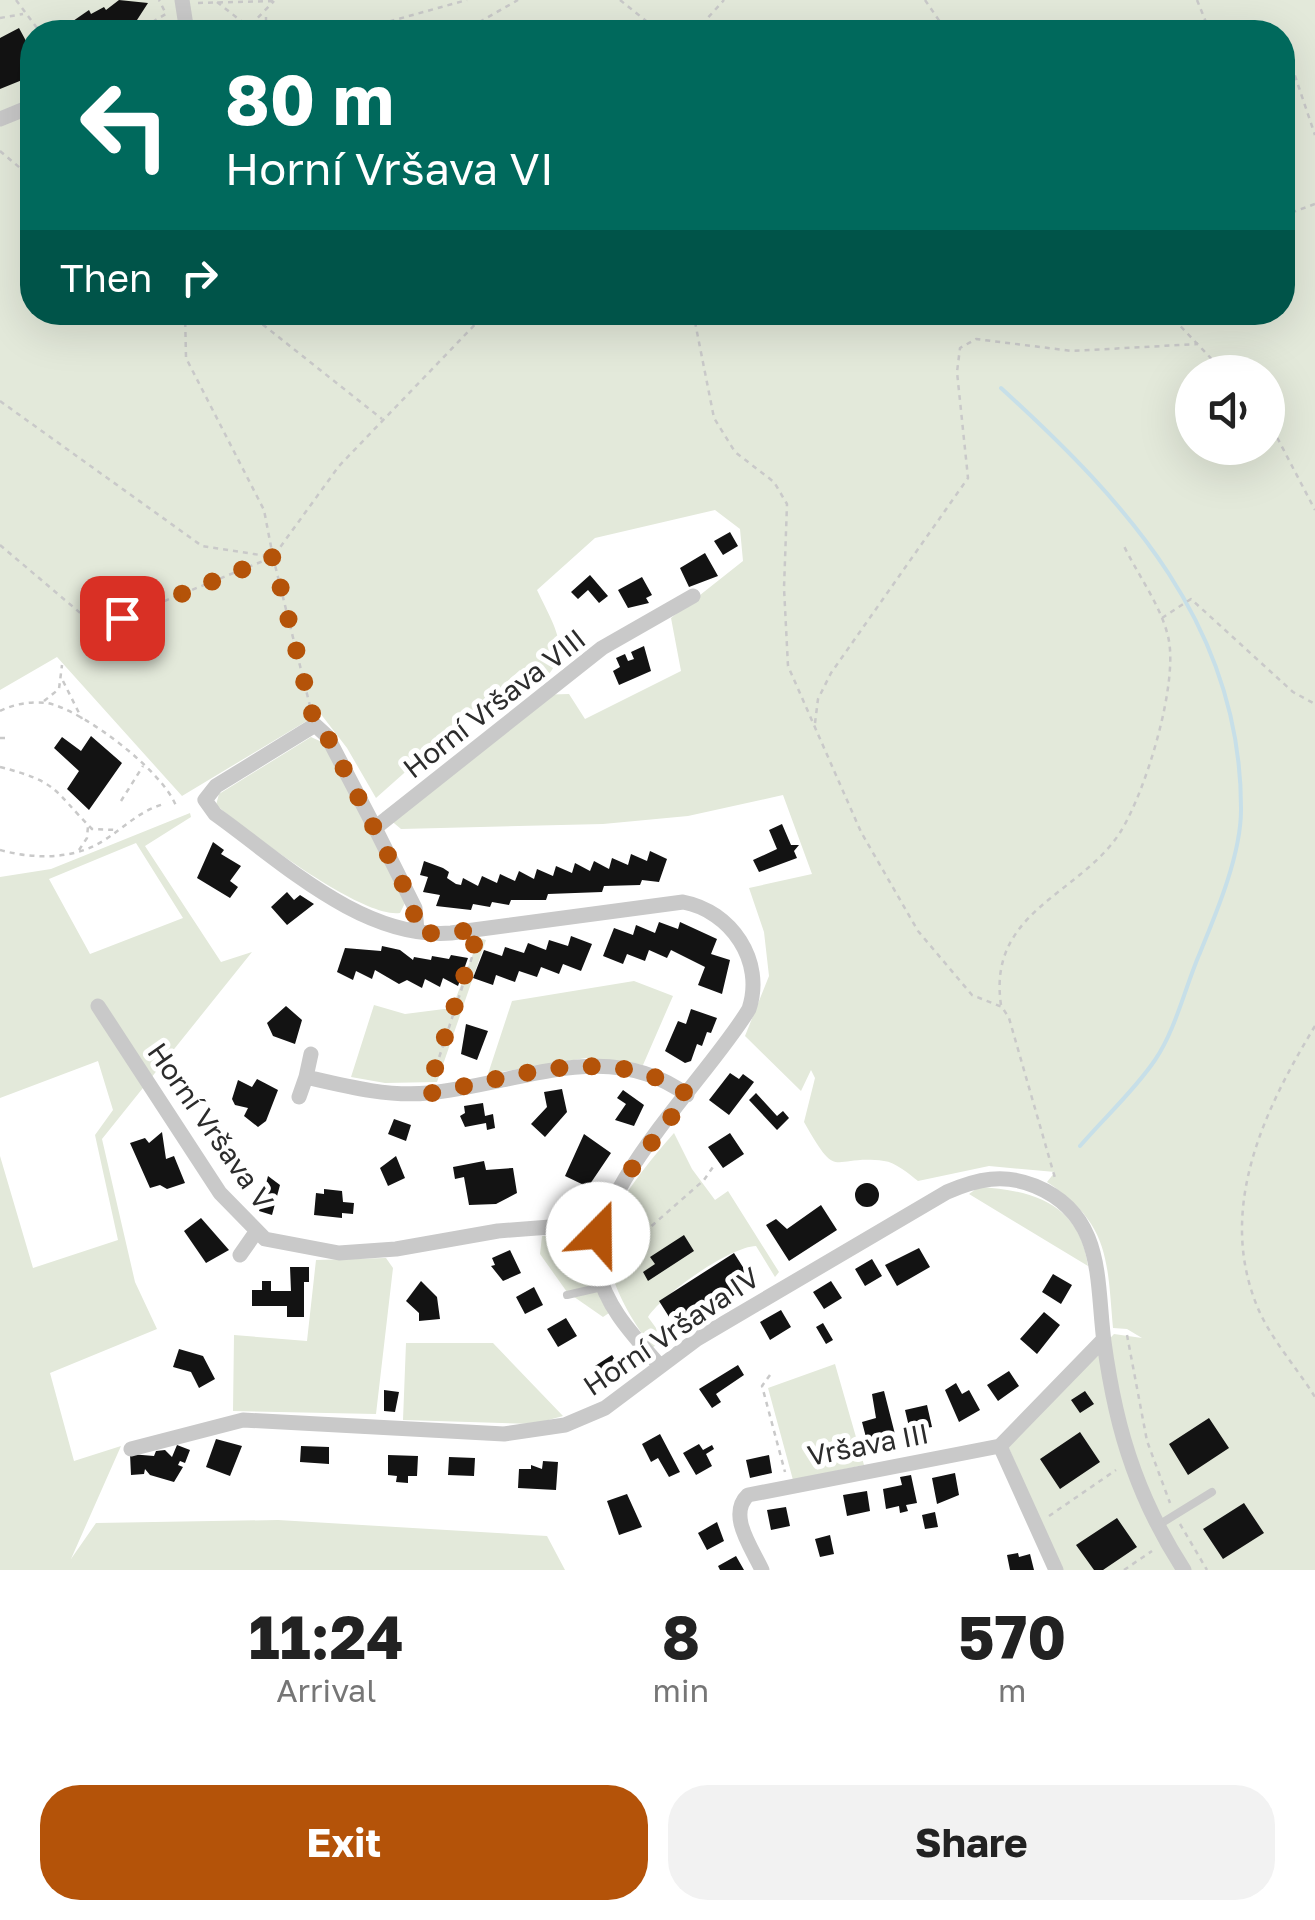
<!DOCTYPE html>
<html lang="en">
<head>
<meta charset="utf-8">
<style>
  :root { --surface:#fff; --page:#f2f2f2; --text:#222; --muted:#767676; --accent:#b45309 }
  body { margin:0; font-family:"Golos Text",sans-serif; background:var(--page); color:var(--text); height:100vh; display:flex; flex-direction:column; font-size:38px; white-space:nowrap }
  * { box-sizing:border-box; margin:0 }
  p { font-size:32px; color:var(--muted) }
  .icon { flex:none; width:55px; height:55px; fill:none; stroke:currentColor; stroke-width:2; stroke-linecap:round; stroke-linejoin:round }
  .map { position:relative; height:1570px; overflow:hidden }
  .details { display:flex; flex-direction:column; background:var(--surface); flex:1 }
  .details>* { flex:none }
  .hud { position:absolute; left:20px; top:20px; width:1275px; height:305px; border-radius:40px; box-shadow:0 10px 40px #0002; background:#00695c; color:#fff; overflow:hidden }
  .tools { position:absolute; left:1175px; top:355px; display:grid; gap:20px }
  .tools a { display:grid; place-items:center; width:110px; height:110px; border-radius:50%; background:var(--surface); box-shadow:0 10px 40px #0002; font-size:50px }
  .pin { position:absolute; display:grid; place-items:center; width:85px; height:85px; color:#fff; margin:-42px; border-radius:20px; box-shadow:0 5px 15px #0006 }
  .me { position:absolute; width:110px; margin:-55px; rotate:22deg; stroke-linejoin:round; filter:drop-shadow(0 0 8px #0008) }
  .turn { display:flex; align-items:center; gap:35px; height:210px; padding:0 40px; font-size:45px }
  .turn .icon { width:130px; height:130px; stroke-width:2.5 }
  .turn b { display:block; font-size:70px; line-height:85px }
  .then { display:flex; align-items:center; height:95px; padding:0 40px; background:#0003; gap:20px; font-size:38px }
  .eta { display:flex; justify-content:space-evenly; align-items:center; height:170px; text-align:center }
  .eta b { font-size:60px; font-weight:700; line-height:70px }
  .button { display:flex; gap:20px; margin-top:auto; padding:20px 40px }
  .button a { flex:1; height:115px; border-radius:40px; background:var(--accent); color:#fff; font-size:40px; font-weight:700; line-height:115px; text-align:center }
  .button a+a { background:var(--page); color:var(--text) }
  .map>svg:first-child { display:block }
  .green { fill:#e3e9da; fill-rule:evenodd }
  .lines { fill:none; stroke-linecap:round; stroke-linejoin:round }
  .stream { stroke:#c7dfe8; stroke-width:4 }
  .building { fill:#131313 }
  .path { stroke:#c9c9c9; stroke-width:2.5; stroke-dasharray:5 5; stroke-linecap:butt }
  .lane { stroke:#c9c9c9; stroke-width:8 }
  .street { stroke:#c9c9c9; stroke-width:15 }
  .route { stroke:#b45309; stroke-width:18; stroke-dasharray:0 32.4 }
  .labels { text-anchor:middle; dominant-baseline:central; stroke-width:10; stroke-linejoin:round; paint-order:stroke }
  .street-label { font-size:28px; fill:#2c2c2c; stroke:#fff }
</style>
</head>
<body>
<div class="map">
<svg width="1315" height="1570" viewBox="0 0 1315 1570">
  <rect width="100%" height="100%" fill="#fff"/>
  <path class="green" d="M0 0H1315V1570H1061L1008 1446 1114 1334 1142 1338 1127 1329 1113 1328C1107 1260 1110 1224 1047 1182L1055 1172 989 1166 918 1181C909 1174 895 1162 884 1161 830 1154 839 1184 804 1122L815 1078 811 1070 801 1091 745 1036 769 976 764 932 749 888 812 874 783 795 688 816 603 824 401 829 382 813 535 695 569 694 585 719 681 671 671 618 743 561 740 529 715 510 595 538 537 590C557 632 577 657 532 689L520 670 376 798 347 748 320 713 182 796 57 657 0 690ZM32 32H1282V312H32ZM1192 372H1268V448H1192Z
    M311 737 324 743 405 903 400 913C362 919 247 831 216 805L219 794Z
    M190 813 191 817 145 846 221 962 252 952 102 1139 135 1282 157 1329 50 1373 74 1461 121 1446 71 1559 96 1523 278 1520 547 1536 565 1570H0V1156L33 1268 118 1240 95 1135 113 1110 98 1061 0 1098V877L51 869ZM136 843 183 918 90 954 49 879Z
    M479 938 486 940 437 1082 385 1083 351 1077 374 1005 405 1014 452 1008Z
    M634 981 673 996 643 1065 586 1058 488 1074 512 1001Z
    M674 1133 692 1169 715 1200 728 1191 779 1272 775 1277 756 1246C729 1247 663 1294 648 1317L664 1339 652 1348C583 1252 600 1218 674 1133Z
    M979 1187C1033 1190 1080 1204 1088 1266L969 1194Z
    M572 1235 590 1248 595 1282 609 1313 603 1317 567 1292 540 1254 542 1236Z
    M386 1258 393 1268 376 1414 233 1411 234 1335 307 1341 316 1260Z
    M406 1343H493L563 1416 534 1424 403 1420Z
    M835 1364 864 1465 793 1480 768 1388Z"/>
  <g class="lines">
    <path class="stream" d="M1001 388C1127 503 1242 627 1241 810 1241 855 1216 914 1199 955 1185 988 1175 1031 1155 1060 1134 1091 1104 1118 1080 1146"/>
  </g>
  <path class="building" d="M119 0 148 3 137 20 113 32H57L89 10 91 14 104 7 106 10Z
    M19 28 32 52V76L0 89V38Z
    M730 532 738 546 723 555 714 541Z
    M705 553 718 576 689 587 680 568Z
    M590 575 608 596 599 603 588 590 578 599 571 592Z
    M642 577 652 595 646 598 649 603 628 608 618 590Z
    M644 646 651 671 619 685 613 671 620 667 616 658 625 654 628 661 634 659 631 652Z
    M91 736 122 763 89 810 67 789 79 771 54 748 62 737 81 751Z
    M782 824 791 845H799L794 851 797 858 759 872 753 860 777 849 769 830Z
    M213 842 224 850 221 854 241 866 230 881 238 887 230 898 197 878Z
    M650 851 667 859 659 882 642 880 640 885 604 886 602 892 548 894 546 900H511L509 905 492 902 490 907 473 904 471 910 436 906 440 895 423 892 428 877 420 875 424 861 443 868 449 872 447 878 456 884 461 885 463 878 478 886 482 876 497 883 500 874 515 881 519 871 534 879 537 869 553 876 556 866 572 873 575 863 590 871 594 861 609 869 612 858 628 865 631 854 647 861Z
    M287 892 294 900 300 895 314 904 287 925 271 907Z
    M659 922 678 929 680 922 717 939 711 954 730 960 722 994 698 985 705 967 671 950 667 958 649 950 645 961 627 954 623 964 603 956 614 928 633 935 636 925 655 933Z
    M571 936 592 944 581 971 563 964 559 974 541 967 537 977 519 971 515 982 496 975 493 985 473 978 484 950 502 956 505 947 524 953 528 943 546 950 549 940 568 946Z
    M382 946 400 950 413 960 414 957 431 960 432 956 449 959 451 955 468 958 458 986 443 978 440 987 425 979 422 988 407 980 399 984 375 970 372 979 356 971 353 980 337 972 345 948 381 951Z
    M286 1006 302 1020 295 1044 273 1036 267 1023Z
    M691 1009 717 1018 711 1033 707 1032 702 1046 697 1044 691 1061 685 1063 665 1051 678 1021 686 1024Z
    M466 1024 488 1031 477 1060 461 1054Z
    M730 1073 739 1079 743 1074 754 1082 729 1115 709 1100Z
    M257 1079 278 1090 266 1121 258 1127 244 1116 248 1108 235 1105 232 1099 238 1080 252 1087Z
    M562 1089 567 1112 545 1137 531 1124 547 1107 544 1092Z
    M623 1090 644 1105 634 1126 615 1120 626 1104 617 1098Z
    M756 1093 777 1116 783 1111 789 1118 777 1130 749 1100Z
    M483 1103 485 1116 493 1114 495 1128 487 1130 486 1123 465 1127 460 1116 465 1113 464 1106Z
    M394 1119 411 1125 406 1141 388 1134Z
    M162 1132 166 1159 174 1156 185 1183 167 1189 160 1185 150 1188 130 1143 145 1138 149 1143Z
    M730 1133 744 1154 723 1168 708 1147Z
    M584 1134 611 1153 588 1187 565 1176Z
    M396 1156 405 1178 388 1186 380 1168Z
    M484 1161 486 1170 513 1168 517 1193 496 1204 469 1205 464 1177 455 1179 453 1167Z
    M268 1176 280 1185 272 1215 259 1211Z
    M855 1195a12 12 0 1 1 24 0a12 12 0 1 1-24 0Z
    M324 1189 342 1191 343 1202 354 1203 353 1214 342 1213V1218L314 1215 316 1193 324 1194Z
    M821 1205 837 1230 789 1261 766 1225 776 1219 787 1229Z
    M201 1218 229 1250 206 1263 184 1231Z
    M684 1235 694 1251 648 1281 643 1272 655 1264 650 1257Z
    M919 1248 930 1267 897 1286 885 1265Z
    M510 1250 521 1273 503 1281 491 1266 495 1265 492 1258Z
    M734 1253 753 1283 678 1331 659 1301Z
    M872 1259 882 1276 865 1286 855 1269Z
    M290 1267H309V1282H304V1317H287V1306H252V1290H262V1281H271V1291H291Z
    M1053 1274 1072 1285 1061 1304 1042 1292Z
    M421 1281 437 1297 440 1319 419 1321V1313L406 1301Z
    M831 1281 842 1298 824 1309 813 1292Z
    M534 1287 543 1305 525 1314 516 1297Z
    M781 1310 791 1327 770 1340 760 1322Z
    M1044 1312 1060 1325 1037 1354 1020 1339Z
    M566 1318 577 1336 558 1347 547 1329Z
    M823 1323 833 1340 826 1344 816 1327Z
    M179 1349 203 1356 215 1379 199 1388 191 1372 173 1367Z
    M612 1355 623 1373 605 1384 595 1366Z
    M738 1365 744 1375 716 1394 721 1402 712 1408 699 1389Z
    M1009 1371 1019 1386 998 1401 987 1385Z
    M956 1383 962 1394 969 1390 980 1410 959 1422 945 1390Z
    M384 1390 399 1392 395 1412 384 1411Z
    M884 1391 898 1446 884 1449 877 1443 868 1445 862 1422 876 1418 872 1394Z
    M1085 1391 1094 1404 1080 1413 1071 1400Z
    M927 1405 932 1427 910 1431 905 1410Z
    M1209 1418 1229 1448 1188 1475 1169 1444Z
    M1080 1432 1100 1462 1060 1489 1040 1459Z
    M660 1434 680 1472 669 1477 658 1458 651 1462 642 1444Z
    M216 1439 242 1446 230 1476 206 1467Z
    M699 1444 703 1450 712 1445 714 1449 706 1454 712 1466 696 1475 683 1453Z
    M177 1445 190 1450 185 1463 180 1461 178 1465 183 1467 174 1482 150 1475 145 1469 144 1474 131 1475 130 1454 154 1456 156 1451 165 1450 172 1457Z
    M301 1446 329 1447V1464L300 1462Z
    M388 1455 418 1456 417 1476H408V1483L396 1482 397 1476 388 1475Z
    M769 1455 772 1473 750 1478 746 1460Z
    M449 1457 475 1458 474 1476 448 1475Z
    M543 1461 558 1462 556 1490 518 1488 519 1469H531V1465L542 1469Z
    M955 1473 959 1495 937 1504 932 1478Z
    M911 1475 917 1503 906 1505 908 1511 900 1513 899 1506 886 1509 883 1489 902 1485 900 1477Z
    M867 1491 870 1511 847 1516 843 1495Z
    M627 1494 642 1527 619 1535 607 1501Z
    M1244 1503 1264 1533 1223 1559 1203 1529Z
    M786 1507 790 1526 771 1530 767 1510Z
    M935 1512 938 1527 925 1529 922 1515Z
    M1117 1518 1137 1547 1103 1570H1094L1076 1545Z
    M717 1522 724 1541 707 1550 698 1533Z
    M830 1535 834 1554 820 1557 815 1539Z
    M1018 1553 1019 1557 1030 1554 1034 1570H1010L1007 1555Z
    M736 1556 744 1570H720L718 1566Z"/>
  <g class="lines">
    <path class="path" d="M16 0 40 32
      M620 0 660 32
      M925 0 947 32
      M1197 0 1210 32
      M217 2 255 32
      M198 3 276 1
      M0 18 23 14
      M135 32 166 14 159 0
      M244 32 274 1
      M266 32V12
      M351 32 467 0
      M462 32 518 0
      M695 32 724 0
      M1282 61 1293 70 1315 135
      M0 151 32 178
      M1282 216 1315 204
      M185 312 186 358 264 510 273 557
      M247 312 382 419
      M693 312 714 418 735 452 774 482 787 504 784 588 788 666 861 832 918 931 972 995 1002 1007 1009 1018 1055 1178
      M1167 312 1224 372
      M0 401 202 546 273 557 311 710
      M1268 420 1315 510
      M0 545 98 628 273 557 339 466 487 312
      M1162 618 1191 599 1293 692 1315 704
      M63 681 82 719
      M44 701 59 689 62 665
      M0 711C14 704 31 701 47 703 83 710 163 771 176 806
      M815 723 818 699 831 673 968 478 957 372 960 348 976 339 1072 351 1198 344
      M0 738H7
      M0 767C59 782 53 790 92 829L117 830
      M121 801 143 766
      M0 850C33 859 73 860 103 841 125 827 139 811 164 804
      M79 850 87 838 88 826
      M1001 1005C987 910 1081 895 1121 831 1146 790 1177 688 1169 641 1163 608 1137 574 1123 544
      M1315 1026C1264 1110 1217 1208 1257 1306 1270 1338 1297 1368 1315 1397
      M433 1076 476 945
      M614 1259 704 1180 715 1164
      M1127 1335 1147 1441 1170 1503
      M770 1375 762 1386 785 1472
      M1049 1516 1116 1470
      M1180 1524 1207 1570
      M1124 1570 1152 1551"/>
    <path class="lane" d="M567 1295 602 1287
      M1157 1526 1212 1492"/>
    <path class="street" d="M182 0 187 32
      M0 119 32 106
      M375 828 327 736 315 725 216 786 205 800 215 814C281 861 363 940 451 933L683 902C731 911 765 961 749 1009 711 1074 583 1196 598 1270 606 1308 635 1337 660 1366
      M417 931 415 908 375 828 602 648 693 596
      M98 1006 220 1193 265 1239 339 1253 396 1249 498 1231 550 1227 598 1234
      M311 1054 306 1077C345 1086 388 1097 428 1093 517 1085 607 1036 687 1095
      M299 1097 306 1077
      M240 1255 256 1232
      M1000 1446 1056 1570
      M131 1449 243 1420 504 1434 565 1425 605 1408 697 1339 947 1192C977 1179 1004 1173 1035 1186 1105 1215 1096 1280 1104 1342 1107 1364 1111 1387 1116 1409 1129 1467 1152 1521 1184 1570
      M762 1570C752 1548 727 1515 748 1495L1000 1446 1103 1340"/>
  </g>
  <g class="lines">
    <path class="route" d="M122 618 273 557 315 725 327 736 412 902 417 932 440 934 479 929 427 1094C512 1078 611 1040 688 1095L618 1187 598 1234"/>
  </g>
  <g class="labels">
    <g class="street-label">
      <text transform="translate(494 703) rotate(-38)">Horní Vršava VIII</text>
      <text transform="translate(211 1126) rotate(55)">Horní Vršava V</text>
      <text transform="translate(671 1331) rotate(-34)">Horní Vršava IV</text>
      <text transform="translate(868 1444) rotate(-11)">Vršava III</text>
    </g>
  </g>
</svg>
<div class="tools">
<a><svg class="icon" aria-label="sound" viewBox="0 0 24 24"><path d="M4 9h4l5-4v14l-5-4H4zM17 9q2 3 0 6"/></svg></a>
</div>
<div class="pin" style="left:122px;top:618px;background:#d93025"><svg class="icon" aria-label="arrive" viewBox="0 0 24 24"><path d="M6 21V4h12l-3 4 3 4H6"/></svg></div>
<svg class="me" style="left:598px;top:1234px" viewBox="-20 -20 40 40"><circle r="19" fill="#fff"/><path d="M0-13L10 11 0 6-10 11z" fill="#b45309"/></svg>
<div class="hud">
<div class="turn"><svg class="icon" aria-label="left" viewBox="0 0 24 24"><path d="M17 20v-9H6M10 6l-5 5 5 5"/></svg><div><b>80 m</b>Horní Vršava VI</div></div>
<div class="then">Then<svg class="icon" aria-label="right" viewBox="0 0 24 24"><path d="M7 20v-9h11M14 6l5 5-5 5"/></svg></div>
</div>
</div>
<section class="details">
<div class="eta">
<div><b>11:24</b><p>Arrival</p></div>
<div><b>8</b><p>min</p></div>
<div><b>570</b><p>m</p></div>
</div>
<div class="button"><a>Exit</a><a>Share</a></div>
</section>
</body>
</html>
